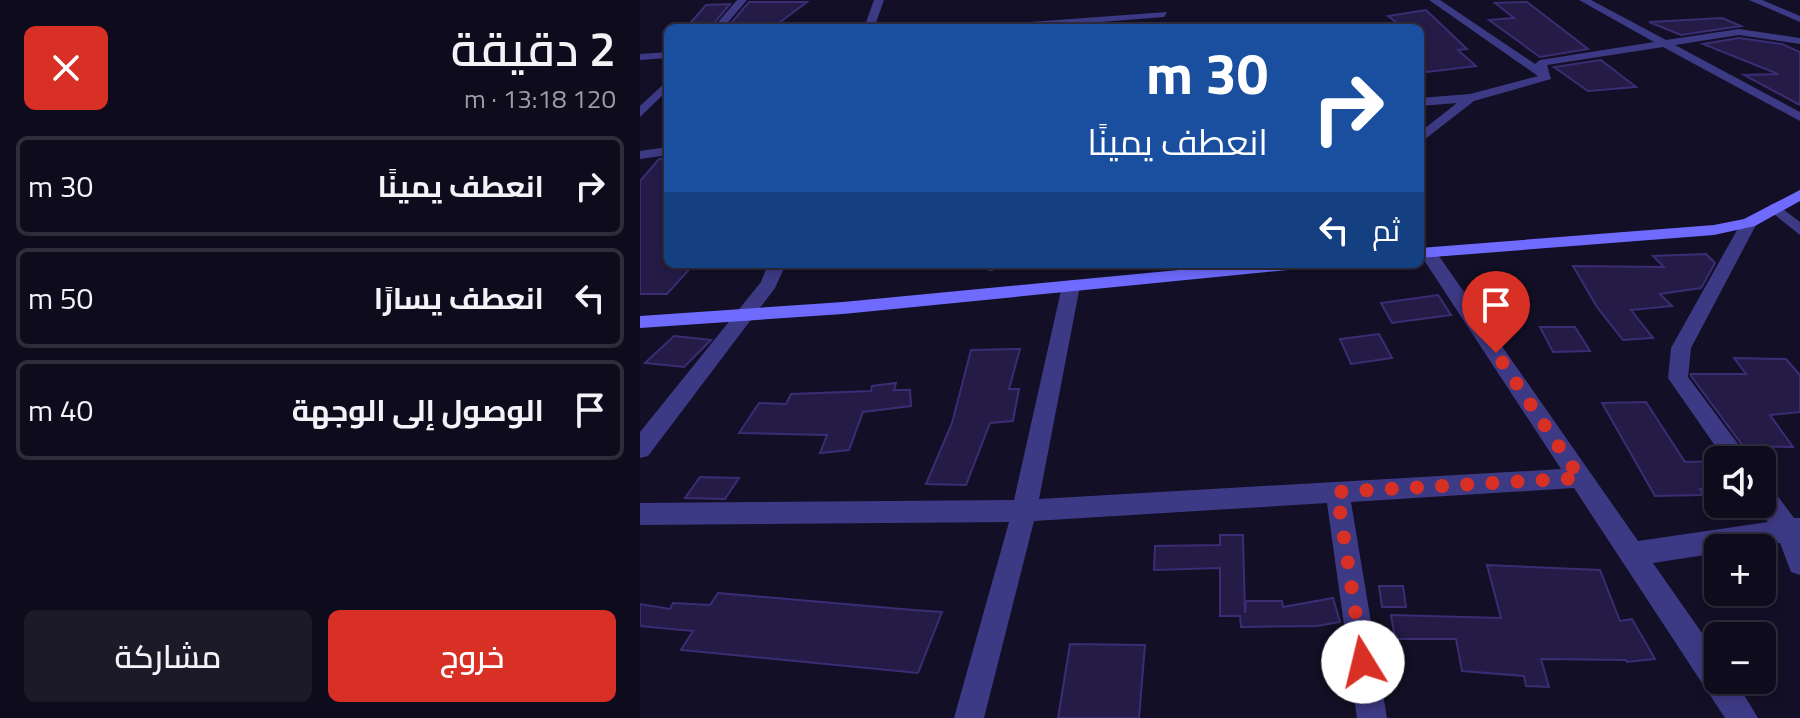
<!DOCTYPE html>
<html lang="ar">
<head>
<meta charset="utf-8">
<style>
  :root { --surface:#0e0b1c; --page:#1c1929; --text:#f1f3f6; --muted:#9b9ba3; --line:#2e2b3b; --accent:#d93025 }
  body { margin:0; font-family:"Titillium Web",Cairo,sans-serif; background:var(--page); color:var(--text); direction:rtl; height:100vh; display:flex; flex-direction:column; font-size:30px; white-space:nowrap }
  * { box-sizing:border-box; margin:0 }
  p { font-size:26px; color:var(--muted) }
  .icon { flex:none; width:44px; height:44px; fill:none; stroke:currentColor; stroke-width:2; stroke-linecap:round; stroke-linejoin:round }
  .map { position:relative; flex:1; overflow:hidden; direction:ltr }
  .sheet { display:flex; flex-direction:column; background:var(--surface); width:640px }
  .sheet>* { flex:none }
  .hud { position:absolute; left:24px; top:24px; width:760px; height:244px; border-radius:12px; box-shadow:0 4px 12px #0003,0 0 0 2px var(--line); direction:rtl; background:#1a4fa0; color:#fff; overflow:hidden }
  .tools { position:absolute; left:1064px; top:446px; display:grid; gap:16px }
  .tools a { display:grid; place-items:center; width:72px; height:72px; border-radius:12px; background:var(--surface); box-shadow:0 4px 12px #0003,0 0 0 2px var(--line); font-size:40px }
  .pin { position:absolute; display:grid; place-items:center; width:68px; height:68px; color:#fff; margin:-82px -34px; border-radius:50% 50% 50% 0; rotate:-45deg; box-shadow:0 0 8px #0007 }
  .pin .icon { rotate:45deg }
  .me { position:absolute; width:88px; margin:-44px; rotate:351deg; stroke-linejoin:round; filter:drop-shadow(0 0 6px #0008) }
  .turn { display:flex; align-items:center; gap:28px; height:168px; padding:0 24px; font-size:36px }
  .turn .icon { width:104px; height:104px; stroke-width:2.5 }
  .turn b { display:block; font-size:56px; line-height:68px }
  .then { display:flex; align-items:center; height:76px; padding:0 24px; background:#0003; gap:16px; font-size:30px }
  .round { display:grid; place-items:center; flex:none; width:84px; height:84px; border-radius:12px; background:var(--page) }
  .head { display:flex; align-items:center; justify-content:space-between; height:136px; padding:0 24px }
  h1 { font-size:48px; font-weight:600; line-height:60px }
  .primary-button { display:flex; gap:16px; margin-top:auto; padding:16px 24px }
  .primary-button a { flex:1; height:92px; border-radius:12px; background:var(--accent); color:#fff; font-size:32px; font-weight:600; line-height:92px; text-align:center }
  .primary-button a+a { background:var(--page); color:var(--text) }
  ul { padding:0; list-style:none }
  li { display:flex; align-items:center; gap:24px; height:100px; margin:0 16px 12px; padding:0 8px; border:4px solid var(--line); border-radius:12px }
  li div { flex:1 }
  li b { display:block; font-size:30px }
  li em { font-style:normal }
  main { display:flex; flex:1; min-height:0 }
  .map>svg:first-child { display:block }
  .building { fill:#241b47; stroke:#3b2d73; stroke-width:2 }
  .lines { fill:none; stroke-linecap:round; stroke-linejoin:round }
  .street { fill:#3d3a85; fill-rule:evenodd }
  .secondary { fill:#6f6bff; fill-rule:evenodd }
  .route { stroke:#d93025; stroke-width:14; stroke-dasharray:0 25.2 }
</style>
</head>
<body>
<main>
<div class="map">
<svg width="1160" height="718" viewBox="0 0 1160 718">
  <rect width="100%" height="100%" fill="#130f26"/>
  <path class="building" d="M109 2H167L132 28H87Z
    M887 2 948 49 900 57 849 20 874 18 855 3Z
    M90 4 70 28H46L66 5Z
    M786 10 827 49 818 50 836 66 787 72 780 65V28H764L748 16Z
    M1082 18 1101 26 1041 35 1009 22Z
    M1099 38 1142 44 1160 52V105L1104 75 1138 74 1063 44Z
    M961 60 996 87 948 91 914 67Z
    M28 158V264H54L27 294H0V181L19 159Z
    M1066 254 1075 263 1061 288 1020 294 1032 306 991 310 1013 338 983 340 957 307 933 266 1024 267 1013 256Z
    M798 295 811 315 752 323 741 303Z
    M900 327H935L950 351 913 352Z
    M739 334 752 358 711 364 700 339Z
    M34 336 71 340 44 367 5 363Z
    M380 349 369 389H379L373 421 350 423 326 485 286 484 312 423 331 350Z
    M1094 358 1146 359 1160 375V412L1130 415 1153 447 1103 446 1051 376V374H1106Z
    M256 383 254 390H270L271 406 223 412 209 450 180 453 187 435 99 433 119 403 146 404 151 394 231 391 232 386Z
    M1006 402 1045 462 1078 461V489H1060L1063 495 1015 496 962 403Z
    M60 477 99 478 85 499 45 498Z
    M580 535H603L605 613 606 601H642L643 607 693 598 700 622 677 626 601 627 600 616H580V568L514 570 515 546 580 545Z
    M847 565 960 570 980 621 992 619 1015 659 987 662 986 660 901 659 909 687 886 686 884 676 822 671 816 639H755L751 615 861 618Z
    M739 586H763L766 607H742Z
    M78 593 273 610 302 612 278 673 41 650 53 631 0 626V604L30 609 33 603 70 605Z
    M430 644 505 645 499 718H418Z"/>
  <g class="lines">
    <path class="street" d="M97 0H107L83 28H73Z
      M234 0H244L234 28H224Z
      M789 0H800L895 64 900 60 1014 42 939 0H951L1026 40 1099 29 1160 38V44L1099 35 1035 45 1160 112V121L1023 47 907 65 911 79 834 101 780 143V132L817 103 780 106V98L830 94 898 76Z
      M1109 0H1122L1160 16V22Z
      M527 12 524 17 385 28H343L348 25Z
      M28 52V58L0 60V54Z
      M28 80V90L0 117V106Z
      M28 147V155L0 159V151Z
      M1135 203 1160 222V235L1130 211V205Z
      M1109 218 1117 223 1051 348 1048 377 1110 460H1085L1028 378 1031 348 1101 223Z
      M788 248 794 249 998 541 1128 522 1115 504H1122V484L1131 487 1154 518H1160V575L1151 572 1140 543 1078 548V553L1013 563 1078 656V680H1095L1118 718H1085L934 488 711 502 747 718H717L687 503 394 521 344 718H314L369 522 0 525V503L374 500 422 286 431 280 440 286 399 499 921 469 780 254Z
      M128 264H146L135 288 8 456 0 458V432L121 282Z
      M343 264H361V266L352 271 346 270Z"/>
    <path class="secondary" d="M1160 190V201L1115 226 1074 235 780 258V248L1074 225 1104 219Z
      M602 264H666L657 269 203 314 0 328V316L203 302Z"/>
  </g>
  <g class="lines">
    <path class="route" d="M723 662 697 492 940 478 856 353"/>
  </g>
</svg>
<div class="tools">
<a><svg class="icon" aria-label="sound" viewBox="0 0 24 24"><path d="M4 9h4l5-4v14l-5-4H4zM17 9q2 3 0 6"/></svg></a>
<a>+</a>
<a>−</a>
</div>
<div class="pin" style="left:856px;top:353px;background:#d93025"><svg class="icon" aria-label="arrive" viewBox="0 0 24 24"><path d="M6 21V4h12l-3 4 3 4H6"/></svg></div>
<svg class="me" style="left:723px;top:662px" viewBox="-20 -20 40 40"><circle r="19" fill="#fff"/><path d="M0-13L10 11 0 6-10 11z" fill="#d93025"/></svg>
<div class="hud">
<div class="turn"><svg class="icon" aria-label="right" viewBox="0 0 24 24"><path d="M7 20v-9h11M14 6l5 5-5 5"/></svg><div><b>30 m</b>انعطف يمينًا</div></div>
<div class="then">ثم<svg class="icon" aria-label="left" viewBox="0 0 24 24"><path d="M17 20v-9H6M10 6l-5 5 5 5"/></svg></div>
</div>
</div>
<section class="sheet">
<div class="head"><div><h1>2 دقيقة</h1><p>120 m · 13:18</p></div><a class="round" style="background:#d93025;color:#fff"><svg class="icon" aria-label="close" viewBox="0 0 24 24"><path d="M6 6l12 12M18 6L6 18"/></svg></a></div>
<ul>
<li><svg class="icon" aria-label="right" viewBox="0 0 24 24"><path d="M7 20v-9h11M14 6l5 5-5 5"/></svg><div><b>انعطف يمينًا</b></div><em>30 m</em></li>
<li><svg class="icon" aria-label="left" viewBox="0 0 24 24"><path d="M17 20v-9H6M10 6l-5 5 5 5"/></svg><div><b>انعطف يسارًا</b></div><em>50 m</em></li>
<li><svg class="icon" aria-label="arrive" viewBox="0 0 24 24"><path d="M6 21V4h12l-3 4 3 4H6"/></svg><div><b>الوصول إلى الوجهة</b></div><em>40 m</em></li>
</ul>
<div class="primary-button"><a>خروج</a><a>مشاركة</a></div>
</section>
</main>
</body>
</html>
